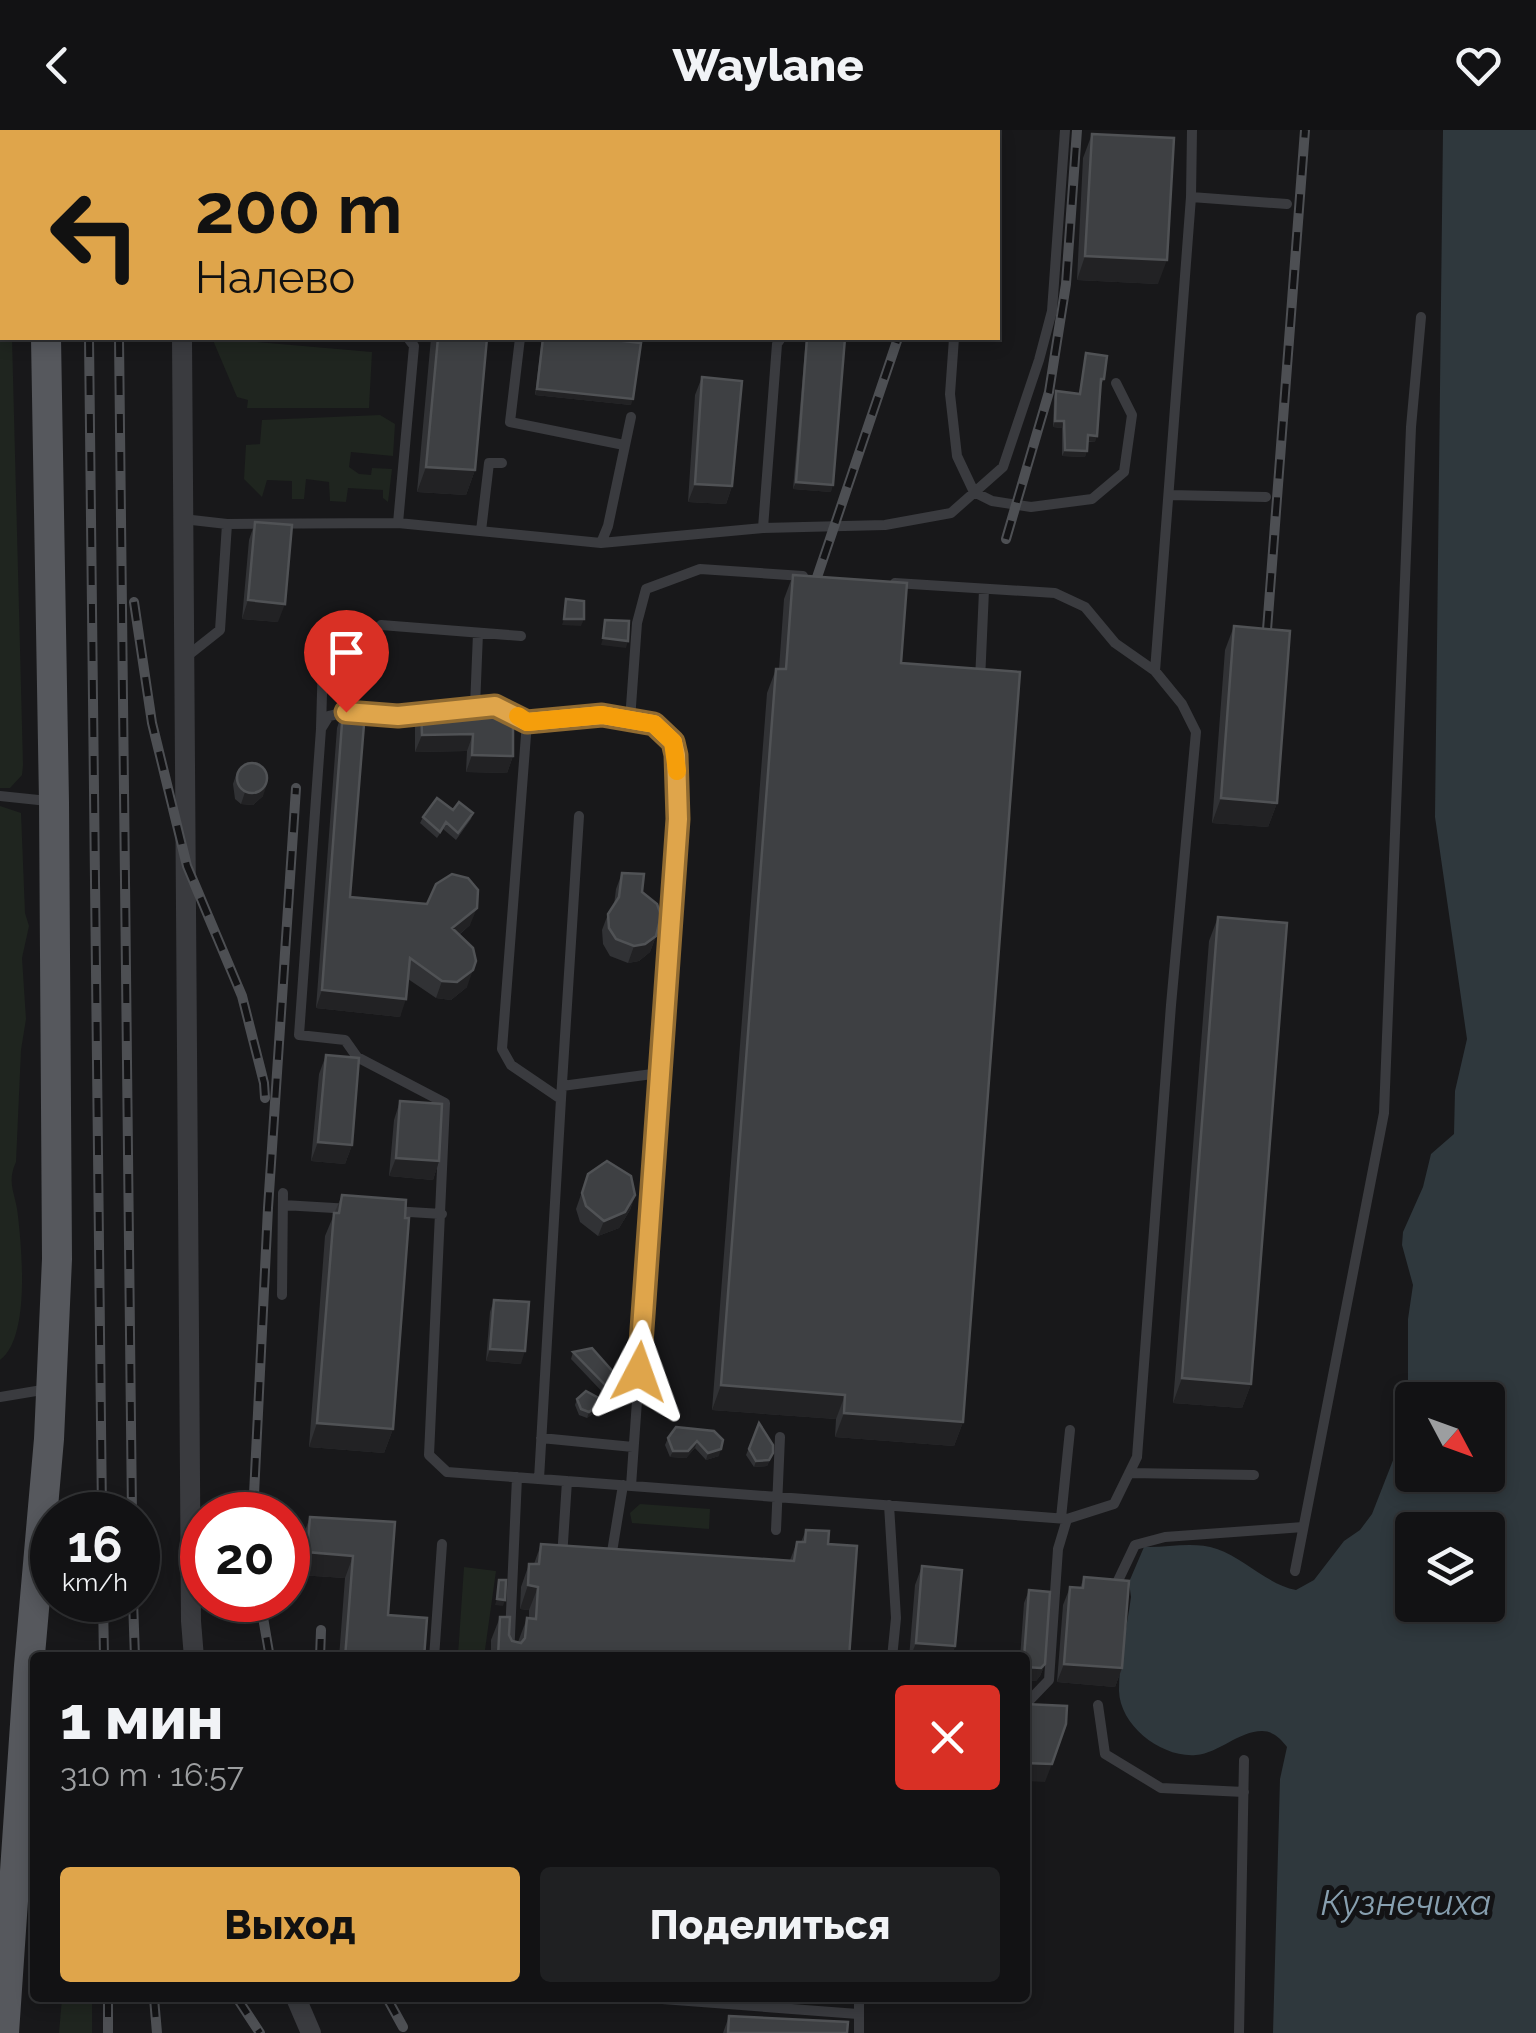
<!DOCTYPE html>
<html lang="ru">
<head>
<meta charset="utf-8">
<style>
  :root { --surface:#121214; --page:#1f2022; --text:#f1f3f6; --muted:#9c9ea0; --line:#313234; --accent:#dfa54b }
  body { margin:0; font-family:Raleway,sans-serif; background:var(--page); color:var(--text); height:100vh; display:flex; flex-direction:column; font-size:38px; white-space:nowrap }
  * { box-sizing:border-box; margin:0 }
  p { font-size:32px; color:var(--muted) }
  .icon { flex:none; width:55px; height:55px; fill:none; stroke:currentColor; stroke-width:2; stroke-linecap:round; stroke-linejoin:round }
  .map { position:relative; flex:1; overflow:hidden }
  .sheet { position:absolute; left:30px; top:1522px; width:1000px; height:350px; display:flex; flex-direction:column; background:var(--surface); border-radius:10px; box-shadow:0 5px 15px #0003,0 0 0 2px var(--line) }
  .sheet>* { flex:none }
  .banner { position:absolute; left:0px; top:0px; width:1000px; height:210px; box-shadow:0 5px 15px #0003,0 0 0 2px var(--line); background:#dfa54b; color:#111; overflow:hidden }
  .needle { width:65px; rotate:131deg }
  .fabs { position:absolute; left:1395px; top:1252px; display:grid; gap:20px }
  .fabs a { display:grid; place-items:center; width:110px; height:110px; border-radius:10px; background:var(--surface); box-shadow:0 5px 15px #0003,0 0 0 2px var(--line); font-size:50px }
  .speed { position:absolute; left:30px; top:1362px; display:flex; gap:20px; font-size:50px; font-weight:700; text-align:center }
  .speed>* { display:grid; place-content:center; width:130px; height:130px; border-radius:50%; background:var(--surface); box-shadow:0 5px 15px #0003,0 0 0 2px var(--line); line-height:1 }
  .speed small { font-size:25px; font-weight:400 }
  .speed .limit { border:15px solid #d22; background:#fff; color:#111 }
  .pin { position:absolute; display:grid; place-items:center; width:85px; height:85px; color:#fff; margin:-102px -42px; border-radius:50% 50% 50% 0; rotate:-45deg; box-shadow:0 0 10px #0007 }
  .pin .icon { rotate:45deg }
  .me { position:absolute; width:110px; margin:-55px; rotate:4deg; stroke-linejoin:round; filter:drop-shadow(0 0 8px #0008) }
  .turn { display:flex; align-items:center; gap:35px; height:210px; padding:0 30px; font-size:45px }
  .turn .icon { width:130px; height:130px; stroke-width:2.5 }
  .turn b { display:block; font-size:70px; line-height:85px }
  .round { display:grid; place-items:center; flex:none; width:105px; height:105px; border-radius:10px; background:var(--page) }
  .overview { display:flex; align-items:center; justify-content:space-between; height:170px; padding:0 30px }
  h1 { font-size:60px; font-weight:800; line-height:75px }
  .cta { display:flex; gap:20px; margin-top:auto; padding:20px 30px }
  .cta a { flex:1; height:115px; border-radius:10px; background:var(--accent); color:#111; font-size:40px; font-weight:800; line-height:115px; text-align:center }
  .cta a+a { background:var(--page); color:var(--text) }
  header { display:flex; justify-content:space-between; align-items:center; height:130px; padding:0 30px; background:var(--surface); font-size:45px; font-weight:800 }
  .map>svg:first-child { display:block }
  .green { fill:#1f251f }
  .water { fill:#2f383d; fill-rule:evenodd }
  .lines { fill:none; stroke-linecap:round; stroke-linejoin:round }
  .lane { stroke:#3a3b3f; stroke-width:10 }
  .street { stroke:#3a3b3f; stroke-width:20 }
  .primary { stroke:#56585d; stroke-width:30 }
  .rail-casing { stroke:#4d4f53; stroke-width:10 }
  .rail { stroke:#131315; stroke-width:6; stroke-dasharray:19; stroke-linecap:butt }
  .wall { fill:#313235 }
  .shaded-wall { fill:#222224 }
  .building { fill:#3e4043; stroke:#505255; stroke-width:2.5 }
  .route-casing { stroke:#916b31; stroke-width:25 }
  .route { stroke:#dfa54b; stroke-width:18 }
  .slow { stroke:#f59e0b; stroke-width:18 }
  .labels { text-anchor:middle; dominant-baseline:central; stroke-width:10; stroke-linejoin:round; paint-order:stroke }
  .water-label { font-size:35px; font-style:italic; fill:#879faf; stroke:#131315 }
</style>
</head>
<body>
<header><svg class="icon" aria-label="back" viewBox="0 0 24 24"><path d="M15 5l-7 7 7 7"/></svg>Waylane<svg class="icon" aria-label="heart" viewBox="0 0 24 24"><path d="M12 20l-8-8c-3-5 5-10 8-4 3-6 11-1 8 4z"/></svg></header>
<div class="map">
<svg width="1536" height="1903" viewBox="0 0 1536 1903">
  <rect width="100%" height="100%" fill="#18181a"/>
  <path class="green" d="M0 174 2 208H12L23 635 22 645 10 658H0Z
    M212 208 372 222 369 278H247L248 270 237 267Z
    M380 285 395 294 393 326 351 322 349 337 359 344 371 345 372 338 392 339 388 372 383 368V360L348 358 346 372 330 371 329 352 306 349 304 369H292V351L267 350 262 367 244 349 246 315 260 314 262 290Z
    M0 676 21 683 25 783 29 796 22 828 26 889 21 920 16 1032C6 1054 16 1063 18 1086 22 1122 30 1208 0 1230Z
    M640 1374 710 1379 709 1399 632 1393 630 1383Z
    M464 1437 496 1441 484 1527 458 1525Z
    M62 1868H92V1903H59Z"/>
  <path class="water" d="M1443 0H1536V1903H1273L1280 1649 1287 1617C1281 1609 1273 1601 1262 1601 1239 1601 1219 1623 1196 1625 1162 1628 1120 1596 1119 1561 1119 1530 1127 1497 1131 1467L1129 1452 1144 1417C1168 1418 1193 1411 1217 1419 1244 1428 1268 1455 1296 1460L1314 1450 1344 1411 1360 1400 1372 1384 1399 1315 1400 1294 1408 1267V1189L1413 1155 1402 1115 1403 1102 1423 1057 1431 1024 1454 1004 1455 961 1467 909 1435 687ZM1412 1270H1488V1345H1412ZM1412 1400H1488V1475H1412Z"/>
  <g class="lines">
    <path class="lane" d="M784 2 785 0
      M811 2V0
      M1191 67 1287 74
      M0 162H2
      M520 208 510 292 624 315
      M954 208 950 264 957 326 974 362 992 371 1031 377 1092 369 1124 342 1132 285 1116 253
      M1169 365 1266 367
      M183 389 227 394 398 393 601 413 763 398 885 395 951 383 1003 337 1039 230 1052 181 1065 0
      M398 393 414 216 408 208
      M763 398 777 214 781 208
      M481 401 489 333H502
      M601 413 608 396 631 287
      M381 495 521 506
      M186 527 220 500 227 394
      M1155 541 1191 67 1192 0
      M980 551 984 460
      M475 577 478 503
      M503 579 527 592 502 919 511 935 561 969 539 1349
      M432 582 398 586 347 582 329 586 321 599 299 905 345 910 357 927 445 973 429 1325 447 1342 1067 1389 1114 1374 1137 1327 1171 875 1196 602 1182 574 1155 541 1115 513 1085 477 1055 463 895 453
      M630 590 637 493 646 459 700 439 803 446
      M527 592C563 588 659 573 675 618 682 638 677 667 678 689L631 1356
      M321 598 323 529
      M0 666 48 671
      M562 956 660 943
      M561 969 579 686
      M283 1075 351 1079
      M393 1081 442 1084
      M282 1165 283 1063
      M0 1267 48 1259
      M541 1308 633 1317
      M1129 1343 1254 1345
      M889 1375 896 1488 892 1528
      M1061 1388 1070 1300
      M776 1400 780 1307
      M562 1428 567 1351
      M611 1428 623 1355
      M1295 1441 1384 983 1411 297 1421 187
      M1115 1457 1135 1415 1165 1407 1303 1397
      M434 1528 442 1414
      M509 1528 517 1347
      M1025 1575 1049 1550 1058 1419 1067 1389
      M1098 1575 1105 1624 1161 1658 1244 1662
      M649 1868 858 1884
      M859 1903V1868
      M1239 1903 1244 1630"/>
    <path class="street" d="M180 0V2
      M182 208 191 1491 194 1528
      M296 1868 311 1903"/>
    <path class="primary" d="M43 0V2
      M4 1903 29 1536 49 1309 57 1129 54 672 46 208"/>
    <defs>
      <path id="rail" d="M86 0 87 2
        M117 0V2
        M939 2V0
        M89 208 102 1385
        M119 208 132 1385
        M1006 409 1049 262 1066 154 1077 0
        M811 465 898 208
        M134 472 152 593 187 736 242 866 264 953 265 968
        M1267 500 1305 0
        M253 1385 268 1078 296 658
        M103 1470 104 1528
        M133 1470 135 1528
        M260 1470 270 1528
        M320 1528 321 1500
        M108 1868V1903
        M154 1868 157 1903
        M237 1868 260 1903
        M387 1868 403 1897"/>
    </defs>
    <use href="#rail" class="rail-casing"/>
    <use href="#rail" class="rail"/>
  </g>
  <path class="wall" d="M1092 4 1158 154 1077 150 1083 28Z
    M431 208H487L475 340 466 365 417 362Z
    M542 208H597L631 275 535 265Z
    M806 208H845L831 362 793 359Z
    M1086 223 1104 249 1101 255 1095 312H1088L1085 327 1062 326V298L1053 297 1054 267 1056 261 1079 264Z
    M702 247 732 356 726 374 688 372 695 265Z
    M255 392 278 492 242 489 249 410Z
    M793 445 901 533 963 1292 954 1316 835 1307 836 1289 712 1280 767 563 776 539H779L784 469Z
    M1234 496 1277 673 1268 697 1212 693 1225 520Z
    M421 576 513 626 507 643 466 642 467 621 415 622V593Z
    M343 580 350 767 470 795 459 805 467 857 451 870 436 868 408 849 400 887 316 878 337 598Z
    M237 642 263 666 253 675 241 674 235 669 233 654Z
    M473 683 471 689 456 710 443 699 437 708 420 693 423 687Z
    M622 743 642 762 656 806 650 822 639 831 628 833 610 826 603 814 602 800 608 784 614 775 616 759Z
    M1218 787 1251 1254 1242 1278 1173 1273 1209 811Z
    M326 925 352 1015 345 1034 311 1031 319 944Z
    M400 971 439 1031 433 1050 389 1046 394 990Z
    M588 1044 635 1065 630 1080 619 1098 598 1106 580 1092 576 1079Z
    M342 1065 393 1299 384 1323 309 1317 325 1106Z
    M494 1170 521 1234 486 1231 490 1182Z
    M573 1222 622 1252 620 1259 609 1269 571 1229Z
    M577 1269 602 1277 587 1288 579 1285 575 1275Z
    M759 1293 773 1323 767 1336 754 1337 746 1325Z
    M676 1297 719 1326 706 1330 695 1318 686 1328 670 1327 665 1315 668 1308Z
    M310 1387 395 1392 388 1485 424 1528H339L345 1448 299 1445 302 1409Z
    M806 1400 828 1414 849 1528 491 1526V1510L500 1487 512 1511 518 1512 527 1488 529 1489V1480L520 1479 521 1457 529 1434H534L541 1414 790 1430 797 1412H801Z
    M922 1436 955 1516 951 1528H909L915 1455Z
    M1084 1447 1122 1538 1115 1557 1057 1552 1063 1475 1070 1457 1080 1458Z
    M1029 1460 1045 1534 1040 1546 1036 1551 1025 1550V1528H1020L1024 1473Z
    M729 1886 847 1903H723Z"/>
  <path class="shaded-wall" d="M1085 126 1167 130 1158 154 1077 150Z
    M537 259 633 269 631 275 535 265Z
    M1055 291H1064L1062 298 1053 297Z
    M1088 305 1097 306 1095 312 1086 311Z
    M1065 320 1087 321 1085 327 1062 326Z
    M426 337 475 340 466 365 417 362Z
    M796 352 833 355 831 362 793 359Z
    M695 354 732 356 726 374 688 372Z
    M248 470 285 474 278 492 242 489Z
    M564 489H584L581 496 562 495Z
    M603 508 628 511 626 518 601 515Z
    M473 604 467 621 415 622 422 605Z
    M472 625 513 626 507 643 466 642Z
    M267 654 263 666 253 675 241 674 245 662Z
    M1221 668 1277 673 1268 697 1212 693Z
    M477 778 470 795 445 816 452 798Z
    M656 806 650 822 639 831 628 833 634 816Z
    M473 840 467 857 451 870 436 868 442 851Z
    M322 860 406 869 400 887 316 878Z
    M318 1012 352 1015 345 1034 311 1031Z
    M396 1028 439 1031 433 1050 389 1046Z
    M635 1065 630 1080 619 1098 598 1106 604 1091Z
    M490 1219 525 1221 521 1234 486 1231Z
    M1182 1248 1251 1254 1242 1278 1173 1273Z
    M622 1252 620 1259 609 1269 612 1262Z
    M721 1255 845 1265 836 1289 712 1280Z
    M604 1271 602 1277 587 1288 589 1282Z
    M844 1283 963 1292 954 1316 835 1307Z
    M317 1293 393 1299 384 1323 309 1317Z
    M697 1311 695 1318 686 1328 670 1327 673 1321Z
    M721 1319 719 1326 706 1330 708 1323Z
    M773 1323 767 1336 754 1337 756 1331Z
    M307 1422 353 1426 345 1448 299 1445Z
    M528 1455 538 1457 529 1480 520 1479Z
    M497 1469 505 1470 503 1476 495 1475Z
    M916 1513 955 1516 951 1528H910Z
    M1045 1534 1040 1546 1036 1551 1025 1550V1537Z
    M1064 1534 1122 1538 1115 1557 1057 1552Z
    M1025 1633 1052 1634 1045 1652 1025 1651Z"/>
  <path class="building" d="M718 0H764V2H717Z
    M828 0H872V2H828Z
    M1092 4 1174 8 1167 130 1085 126Z
    M438 208H487L475 340 426 337Z
    M543 208H597L641 213 633 269 537 259Z
    M807 208H845L833 355 796 352Z
    M1086 223 1107 226 1104 249H1101L1097 306 1088 305 1087 321 1065 320 1064 291H1055L1056 261 1080 264Z
    M702 247 742 251 732 356 695 354Z
    M255 392 292 395 285 474 248 470Z
    M793 445 907 453 901 533 1020 542 963 1292 844 1283 845 1265 721 1255 776 539H786Z
    M566 469 584 471V489H564Z
    M605 490 629 491 628 511 603 508Z
    M1234 496 1290 501 1277 673 1221 668Z
    M513 575V626L472 625 473 604 422 605 421 576Z
    M343 580 365 582 350 767 427 774 436 754 452 744 468 748 478 760 477 778 452 798 473 818 476 831 473 840 457 852 442 851 410 828 406 869 322 860Z
    M237 648a15 15 0 1 1 30 0a15 15 0 1 1-30 0Z
    M437 668 453 680 459 672 473 683 458 703 446 692 440 702 423 687Z
    M622 743 644 744 642 762 657 774 661 785 656 806 645 814 634 816 616 809 609 798 608 784 619 767Z
    M1218 787 1287 793 1251 1254 1182 1248Z
    M326 925 359 928 352 1015 318 1012Z
    M400 971 442 974 439 1031 396 1028Z
    M607 1031 631 1046 635 1065 625 1082 604 1091 586 1076 582 1063 588 1044Z
    M342 1065 406 1070 405 1088H409L393 1299 317 1293 334 1083H339Z
    M494 1170 529 1172 525 1221 490 1219Z
    M592 1218 622 1252 612 1262 573 1222Z
    M586 1261 604 1271 589 1282 581 1279 577 1269Z
    M759 1293 773 1315V1323L769 1330 756 1331 749 1319Z
    M676 1297 714 1301 723 1310 721 1319 708 1323 697 1311 688 1321H673L668 1308Z
    M310 1387 395 1392 388 1485 427 1488 424 1528H345L353 1426 307 1422Z
    M806 1400 829 1401 828 1414 857 1416 849 1528H476V1525L498 1527 500 1487H510L509 1505 512 1511 521 1513 525 1508 527 1488 536 1489 538 1457 528 1455 529 1434H539L541 1414 794 1431 797 1412H805Z
    M922 1436 962 1440 955 1516 916 1513Z
    M1084 1447 1129 1451 1122 1538 1064 1534 1070 1457 1083 1458Z
    M499 1450H506L505 1470 497 1469Z
    M1029 1460 1050 1462 1045 1534 1041 1538 1025 1537 1024 1528Z
    M1025 1574 1067 1576 1066 1594 1052 1634 1025 1633Z
    M729 1886 848 1892 847 1903H728Z"/>
  <g class="lines">
    <defs>
      <path id="route" d="M346 582 398 586 495 576 527 592 602 585 654 594 673 612 676 625 678 689 639 1242"/>
    </defs>
    <use href="#route" class="route-casing"/>
    <use href="#route" class="route"/>
    <path class="slow" d="M518 586 527 592 602 585 654 594 673 612 677 641"/>
  </g>
  <g class="labels">
    <g class="water-label">
      <text x="1406" y="1772">Кузнечиха</text>
    </g>
  </g>
</svg>
<div class="fabs">
<a><svg class="needle" viewBox="-14 -14 28 28"><path d="M0-13l5 13h-10z" fill="#e53935"/><path d="M0 13l5-13h-10z" fill="#9c9ea0"/></svg></a>
<a><svg class="icon" aria-label="layers" viewBox="0 0 24 24"><path d="M12 4l9 5-9 5-9-5zM3 14l9 5 9-5"/></svg></a>
</div>
<div class="speed"><div>16<small>km/h</small></div><div class="limit">20</div></div>
<div class="pin" style="left:346px;top:582px;background:#d93025"><svg class="icon" aria-label="arrive" viewBox="0 0 24 24"><path d="M6 21V4h12l-3 4 3 4H6"/></svg></div>
<svg class="me" style="left:639px;top:1242px" viewBox="-20 -20 40 40"><path d="M0-17L14 15 0 8-14 15z" fill="#dfa54b" stroke="#fff" stroke-width="4"/></svg>
<div class="banner">
<div class="turn"><svg class="icon" aria-label="left" viewBox="0 0 24 24"><path d="M17 20v-9H6M10 6l-5 5 5 5"/></svg><div><b>200 m</b>Налево</div></div>
</div>
<section class="sheet">
<div class="overview"><div><h1>1 мин</h1><p>310 m · 16:57</p></div><a class="round" style="background:#d93025;color:#fff"><svg class="icon" aria-label="close" viewBox="0 0 24 24"><path d="M6 6l12 12M18 6L6 18"/></svg></a></div>
<div class="cta"><a>Выход</a><a>Поделиться</a></div>
</section>
</div>
</body>
</html>
